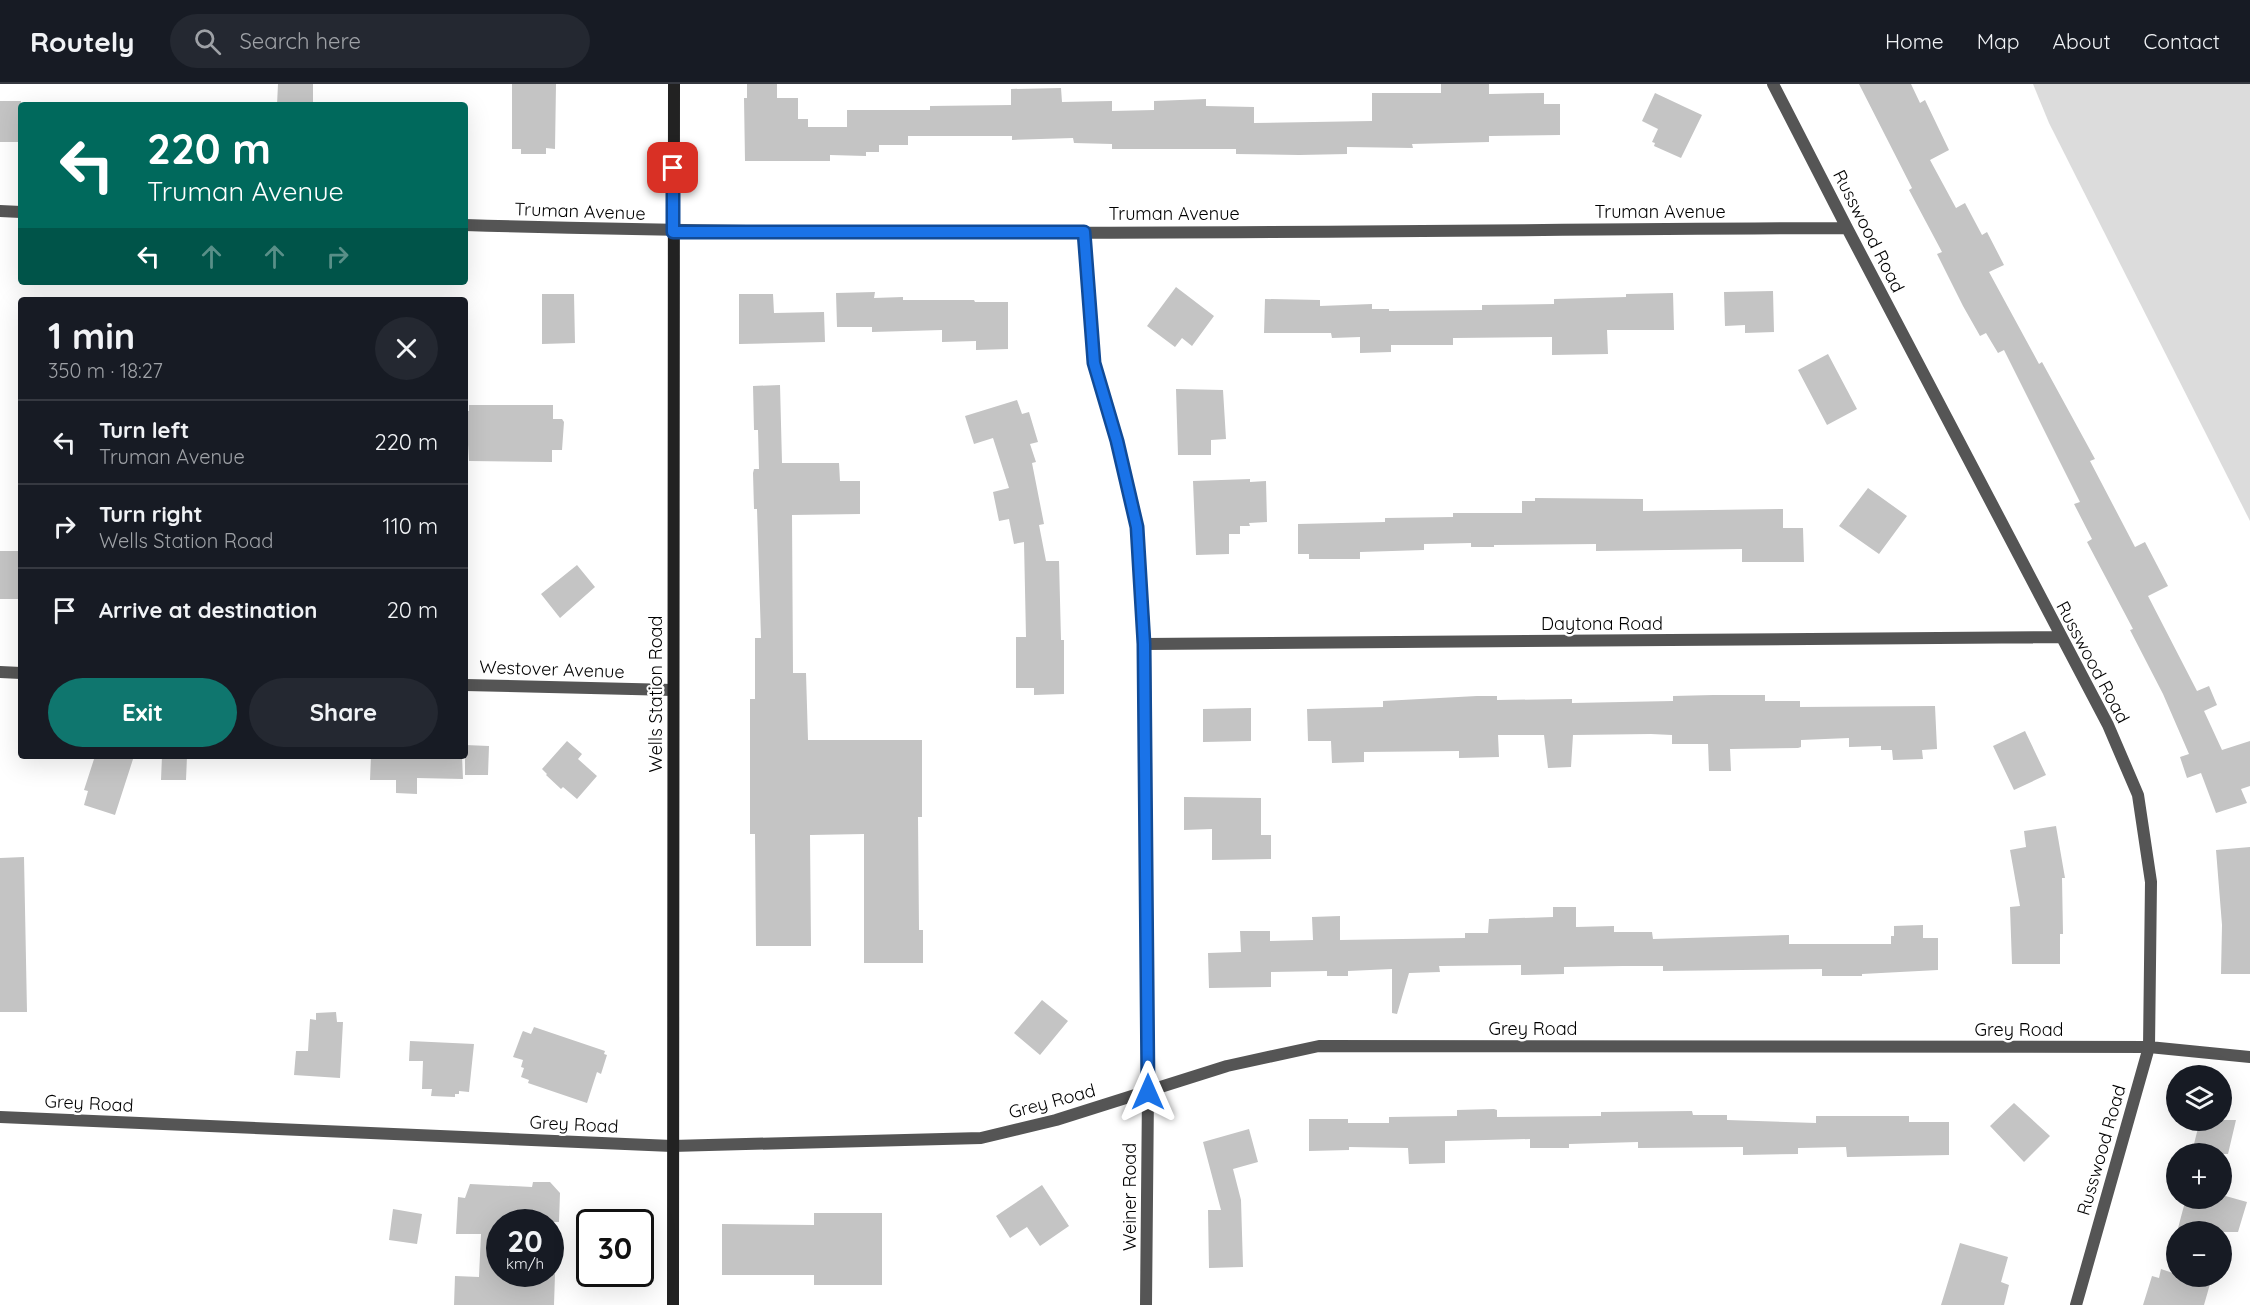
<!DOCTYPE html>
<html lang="en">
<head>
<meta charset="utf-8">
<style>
  :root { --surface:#171b24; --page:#242831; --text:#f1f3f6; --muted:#9ea1a6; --line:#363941; --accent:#0f766e }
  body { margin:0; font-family:Quicksand,sans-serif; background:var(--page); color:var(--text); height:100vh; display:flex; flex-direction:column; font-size:22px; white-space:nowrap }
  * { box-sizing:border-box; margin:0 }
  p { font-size:20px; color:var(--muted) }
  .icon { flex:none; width:33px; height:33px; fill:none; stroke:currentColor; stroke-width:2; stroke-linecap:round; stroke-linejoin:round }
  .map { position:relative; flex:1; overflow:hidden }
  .side { position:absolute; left:18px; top:213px; width:450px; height:462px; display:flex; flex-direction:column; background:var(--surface); border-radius:6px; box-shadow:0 6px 24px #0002 }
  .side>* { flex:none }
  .top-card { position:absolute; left:18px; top:18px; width:450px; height:183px; border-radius:6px; box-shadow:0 6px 24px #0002; background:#00695c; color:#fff; overflow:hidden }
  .tools { position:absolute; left:2166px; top:981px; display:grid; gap:12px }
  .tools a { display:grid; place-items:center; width:66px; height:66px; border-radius:50%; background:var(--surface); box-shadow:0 6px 24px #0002; font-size:30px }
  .speed { position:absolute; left:486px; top:1125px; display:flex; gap:12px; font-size:30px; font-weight:700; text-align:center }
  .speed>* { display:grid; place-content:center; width:78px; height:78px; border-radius:50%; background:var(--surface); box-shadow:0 6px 24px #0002; line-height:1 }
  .speed small { font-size:15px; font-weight:400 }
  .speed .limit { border:3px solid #111; border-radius:9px; background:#fff; color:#111 }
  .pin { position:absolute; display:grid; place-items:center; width:51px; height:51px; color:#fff; margin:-26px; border-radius:12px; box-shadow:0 3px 9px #0006 }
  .me { position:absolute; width:66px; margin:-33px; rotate:0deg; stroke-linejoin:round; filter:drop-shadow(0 0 4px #0008) }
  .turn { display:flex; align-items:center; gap:21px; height:126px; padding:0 30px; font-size:27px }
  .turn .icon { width:78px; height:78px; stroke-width:2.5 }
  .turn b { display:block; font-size:42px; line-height:51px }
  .lanes { display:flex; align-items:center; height:57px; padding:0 30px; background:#0003; justify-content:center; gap:30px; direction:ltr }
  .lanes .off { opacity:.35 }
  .round { display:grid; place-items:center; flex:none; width:63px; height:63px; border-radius:32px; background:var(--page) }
  .summary { display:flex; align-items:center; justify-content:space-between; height:102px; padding:0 30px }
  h1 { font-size:36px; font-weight:700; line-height:45px }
  .cta { display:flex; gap:12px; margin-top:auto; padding:12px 30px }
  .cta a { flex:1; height:69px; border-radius:36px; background:var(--accent); color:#fff; font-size:24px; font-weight:700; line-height:69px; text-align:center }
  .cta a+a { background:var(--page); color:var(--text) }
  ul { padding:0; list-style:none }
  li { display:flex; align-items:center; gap:18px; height:84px; padding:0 30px; border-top:2px solid var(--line) }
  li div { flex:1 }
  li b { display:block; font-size:22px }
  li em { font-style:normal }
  header { display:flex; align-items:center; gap:36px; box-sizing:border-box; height:84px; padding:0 30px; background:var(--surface); border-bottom:2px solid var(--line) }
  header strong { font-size:28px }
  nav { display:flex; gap:33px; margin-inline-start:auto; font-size:21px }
  .search { width:420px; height:54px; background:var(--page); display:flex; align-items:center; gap:15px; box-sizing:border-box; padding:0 21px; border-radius:33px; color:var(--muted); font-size:22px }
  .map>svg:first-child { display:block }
  .green { fill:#dcdcdc }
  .building { fill:#c4c4c4 }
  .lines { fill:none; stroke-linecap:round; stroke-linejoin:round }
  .street { stroke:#555; stroke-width:12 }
  .secondary { stroke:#222; stroke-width:12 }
  .route-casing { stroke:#114b97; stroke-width:15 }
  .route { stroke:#1a73e8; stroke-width:10 }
  .labels { text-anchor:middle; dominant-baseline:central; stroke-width:5; stroke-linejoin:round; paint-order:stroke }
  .street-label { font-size:18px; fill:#000; stroke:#fff }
</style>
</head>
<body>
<header>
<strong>Routely</strong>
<div class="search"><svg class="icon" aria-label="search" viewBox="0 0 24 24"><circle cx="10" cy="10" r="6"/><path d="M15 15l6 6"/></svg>Search here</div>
<nav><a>Home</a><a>Map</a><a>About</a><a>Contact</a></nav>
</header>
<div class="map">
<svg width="2250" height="1221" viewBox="0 0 2250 1221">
  <rect width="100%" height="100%" fill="#fff"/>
  <path class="green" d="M2033 0H2250V437L2049 39Z"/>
  <path class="building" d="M278 0H313V21H277Z
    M512 0H556L555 65 546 64V70H521V65H512Z
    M747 0H777V14H798V35H808V43H847V26H930V22L1011 21V5L1061 4 1062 18 1112 17V27L1154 26V17L1206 15V22L1254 23V39L1372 37V9H1441V0H1489V10L1544 9V20H1560V51L1489 52V58L1412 60 1413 64 1347 63V70L1299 71 1236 70V65H1112V60L1074 59 1073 54 1012 56V52H908V61H879V68H866V72L830 71V77H745L744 14H747Z
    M1859 0H1911L1920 19 1925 16 1949 66 1930 76 1956 124 1965 119 1982 151 1987 148 2004 181 1989 188 2039 280 2042 278 2095 375 2090 377 2135 463 2145 458 2168 502 2148 512 2197 607 2209 602 2217 621 2204 627 2222 666 2250 657V702L2241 705 2247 719 2216 729 2201 689 2187 694 2180 673 2189 670 2163 610 2130 546 2133 545 2087 458 2092 455 2074 420 2080 418 2004 266 1998 269 1986 249 1980 252 1963 222 1937 170 1942 168 1909 106 1912 104Z
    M1655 9 1702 31 1681 74 1654 62 1655 59 1652 58 1658 45 1642 37Z
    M0 17H21V58H0Z
    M1176 203 1214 232 1192 262 1182 254 1175 263 1147 242Z
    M1773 207 1774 248 1745 249V241L1725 242 1724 208Z
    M875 208 874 214 903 213V216H974L975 218H1008V265L976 266V257L942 258V246L872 248V243H837L836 209Z
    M1673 209 1674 246H1607L1608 270 1552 271V253L1453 254V261H1391V268L1360 269V253L1332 254 1331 249H1264L1265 215 1320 216V222L1372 220V225H1389V227L1482 226V221L1554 220V215L1626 213V210Z
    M542 210H574L575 259 542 260Z
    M739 210H773L774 229 824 228 825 258 739 260Z
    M1828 270 1857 325 1827 341 1798 286Z
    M780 301 782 379H839L840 397H860V430L792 431 793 589H806L808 656H922V733H918L919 846H923V879H864V750L810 751 811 862H756L755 750H750V615H755V554H761L757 425H754L753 389 754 385H759L758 346H754L753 302Z
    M1176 305 1223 306 1226 355 1211 356V371H1178Z
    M1017 316 1022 330 1029 328 1038 358 1030 360 1036 378 1032 379 1044 440 1039 441 1046 477H1059L1061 556H1064V610L1034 611V604H1016V553H1026L1024 458 1014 460 1009 435 999 437 993 408 1009 404 993 354 974 360 965 332Z
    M469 321H553V335H562L564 338 562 366H552V378L469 377 466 327H469Z
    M1250 395V398L1266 397 1267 438 1249 439 1250 442H1240V450H1229V470L1196 471 1193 397Z
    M1868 404 1907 432 1879 470 1839 442Z
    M1535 414 1643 415V427L1783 425V444H1803L1804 478H1742V465L1596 467V460L1494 461V463H1471V459L1424 460V466L1360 468V475H1309V470H1298V440L1385 438V434L1453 433V429H1522V417H1535Z
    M0 467H21V515H0Z
    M577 481 595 503 560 534 541 510Z
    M1713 611H1765V617H1800V623L1935 622 1937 665 1922 666 1923 675 1893 676 1892 666H1881V662L1849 663V654L1801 656V663L1798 664 1730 665 1731 687H1709L1708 660H1672V651L1651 650 1573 651 1571 683 1548 684 1544 651H1498L1499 673 1459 674V667L1364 668V678L1332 679 1331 657H1308L1307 625 1383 623V617L1477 612H1497V616L1572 615V619L1673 617V612Z
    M1251 624V657L1203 658V625Z
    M2025 647 2046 691 2014 706 1993 662Z
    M567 657 582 670 578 675 597 692 577 715 563 703 561 705 546 691 547 690 542 685Z
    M465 661 489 662 488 691H465Z
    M95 672H134L115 731 84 721 88 707 84 706Z
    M162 672H187L186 696H161Z
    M371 672H462L463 695 417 694V710L396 709V696H370Z
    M1184 713 1261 714V751H1271V775L1212 776V745L1184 746Z
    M2056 742 2065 794H2062L2063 850H2060V880H2012L2010 823 2020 822 2010 766 2026 763 2024 747Z
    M2250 763V890H2221L2222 841 2216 766Z
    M24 773 27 928H0V774Z
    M1553 823H1576V843L1614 842V848H1652L1653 855 1789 851V860H1891V852H1894V842L1923 841V854H1938V886L1862 890V892H1822V885L1663 887V882H1623L1564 883V890L1521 891V881L1439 882 1440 888 1409 889 1397 930 1392 929V885L1348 887V892H1327V887L1271 888V903L1209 904 1208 869 1241 868 1240 847H1270V857L1313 856 1312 833 1340 832V856L1465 854V849H1488L1489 835 1553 833Z
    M1042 916 1068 937 1040 971 1014 949Z
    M336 928 337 938H343L340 994 294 991 296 967H308L310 935 316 936V929Z
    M534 943 605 967 604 970 607 971 601 990 597 988 587 1019 528 999 529 996 521 993 524 984 521 983 523 976 513 973 522 949 523 947 531 950Z
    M410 957 474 960 469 1008 459 1007V1010H455V1013L431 1012 432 1005H422L423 977H409Z
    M2014 1019 2050 1052 2024 1078 1990 1042Z
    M1494 1025 1497 1026V1033L1601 1032V1028L1692 1027 1693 1031H1727V1036L1816 1039V1032H1909V1038H1949V1071L1847 1073 1846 1063 1798 1064V1070L1743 1071V1063L1638 1064V1058L1569 1060V1064H1530V1055L1445 1057V1079L1409 1080 1408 1064 1349 1063V1066L1309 1067V1035H1348V1039H1389V1033L1457 1032V1026Z
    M2200 1036H2236L2228 1070H2199L2200 1066 2193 1064Z
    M1249 1045 1258 1078 1233 1085 1241 1116 1243 1183 1209 1184 1208 1126H1221L1203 1058Z
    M533 1098H550L560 1109 559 1138H500V1190H555L554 1221H454L455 1192 479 1193 481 1150H456L458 1113 465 1114 470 1100 532 1103Z
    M1042 1101 1069 1142 1040 1162 1027 1143 1010 1154 996 1132Z
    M2222 1111 2247 1118 2238 1148H2177L2186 1114H2222Z
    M393 1125 422 1130 417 1160 389 1156Z
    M814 1129H882V1201H814V1191H722V1140L814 1141Z
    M1960 1159 2008 1173 2001 1198 2009 1201 2004 1221H1941Z
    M2161 1185 2176 1190V1192H2185L2210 1200 2204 1221H2143L2152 1192 2159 1194Z"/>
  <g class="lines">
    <path class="street" d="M1773 0 1847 144 2108 641 2138 711 2151 798 2149 963 2076 1221
      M0 127 21 128
      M465 141C925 155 1386 146 1847 144
      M1084 148 1094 279 1117 357 1137 443 1145 560 1148 1008 1146 1221
      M1145 560 2060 553
      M0 588 21 589
      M465 601 673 606
      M0 1033 672 1062 981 1054 1056 1036 1227 982 1319 962 2149 963 2250 973"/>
    <path class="secondary" d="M673 1221 674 0"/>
  </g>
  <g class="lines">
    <defs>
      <path id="route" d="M673 84V148H1084L1094 279 1117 357 1137 443 1144 560 1148 1008"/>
    </defs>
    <use href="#route" class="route-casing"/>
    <use href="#route" class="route"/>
  </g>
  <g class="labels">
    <g class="street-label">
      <text transform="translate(580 127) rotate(2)">Truman Avenue</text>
      <text x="1660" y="127">Truman Avenue</text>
      <text x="1174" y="129">Truman Avenue</text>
      <text transform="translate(1869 147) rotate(63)">Russwood Road</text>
      <text x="1602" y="539">Daytona Road</text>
      <text transform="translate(2093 578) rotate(62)">Russwood Road</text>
      <text transform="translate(552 585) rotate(2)">Westover Avenue</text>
      <text transform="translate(655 610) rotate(-90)">Wells Station Road</text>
      <text x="1533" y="944">Grey Road</text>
      <text x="2019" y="945">Grey Road</text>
      <text transform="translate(1052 1017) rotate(-15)">Grey Road</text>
      <text transform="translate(89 1019) rotate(3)">Grey Road</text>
      <text transform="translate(574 1040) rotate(3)">Grey Road</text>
      <text transform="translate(2101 1066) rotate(-74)">Russwood Road</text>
      <text transform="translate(1129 1113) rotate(-90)">Weiner Road</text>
    </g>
  </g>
</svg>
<div class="tools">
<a><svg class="icon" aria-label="layers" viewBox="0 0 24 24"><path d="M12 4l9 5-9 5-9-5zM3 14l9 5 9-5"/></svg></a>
<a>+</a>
<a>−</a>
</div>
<div class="speed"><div>20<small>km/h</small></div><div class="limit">30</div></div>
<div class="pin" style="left:673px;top:84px;background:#d93025"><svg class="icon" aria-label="arrive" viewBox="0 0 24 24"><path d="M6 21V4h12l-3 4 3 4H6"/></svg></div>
<svg class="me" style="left:1148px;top:1008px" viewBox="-20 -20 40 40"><path d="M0-17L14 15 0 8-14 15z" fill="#1a73e8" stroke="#fff" stroke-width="4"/></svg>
<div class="top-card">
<div class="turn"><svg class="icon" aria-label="left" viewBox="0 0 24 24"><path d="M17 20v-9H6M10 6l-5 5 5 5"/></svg><div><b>220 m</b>Truman Avenue</div></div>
<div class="lanes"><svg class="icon" aria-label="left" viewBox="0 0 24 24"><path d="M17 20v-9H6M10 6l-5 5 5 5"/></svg><svg class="icon off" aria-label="ahead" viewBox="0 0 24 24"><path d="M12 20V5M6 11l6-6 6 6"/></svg><svg class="icon off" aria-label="ahead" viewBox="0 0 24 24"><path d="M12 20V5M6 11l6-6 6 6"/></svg><svg class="icon off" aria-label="right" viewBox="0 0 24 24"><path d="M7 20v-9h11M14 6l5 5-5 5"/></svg></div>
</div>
<section class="side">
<div class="summary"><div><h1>1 min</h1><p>350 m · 18:27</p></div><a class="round"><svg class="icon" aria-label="close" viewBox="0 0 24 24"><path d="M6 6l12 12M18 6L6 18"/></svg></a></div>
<ul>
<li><svg class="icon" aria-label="left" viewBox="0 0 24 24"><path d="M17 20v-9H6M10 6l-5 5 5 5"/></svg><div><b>Turn left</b><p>Truman Avenue</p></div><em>220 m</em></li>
<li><svg class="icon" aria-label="right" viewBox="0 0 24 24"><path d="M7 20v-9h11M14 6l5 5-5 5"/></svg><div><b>Turn right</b><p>Wells Station Road</p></div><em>110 m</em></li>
<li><svg class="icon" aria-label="arrive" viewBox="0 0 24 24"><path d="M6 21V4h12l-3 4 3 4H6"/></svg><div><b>Arrive at destination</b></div><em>20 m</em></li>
</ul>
<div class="cta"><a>Exit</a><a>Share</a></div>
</section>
</div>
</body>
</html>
